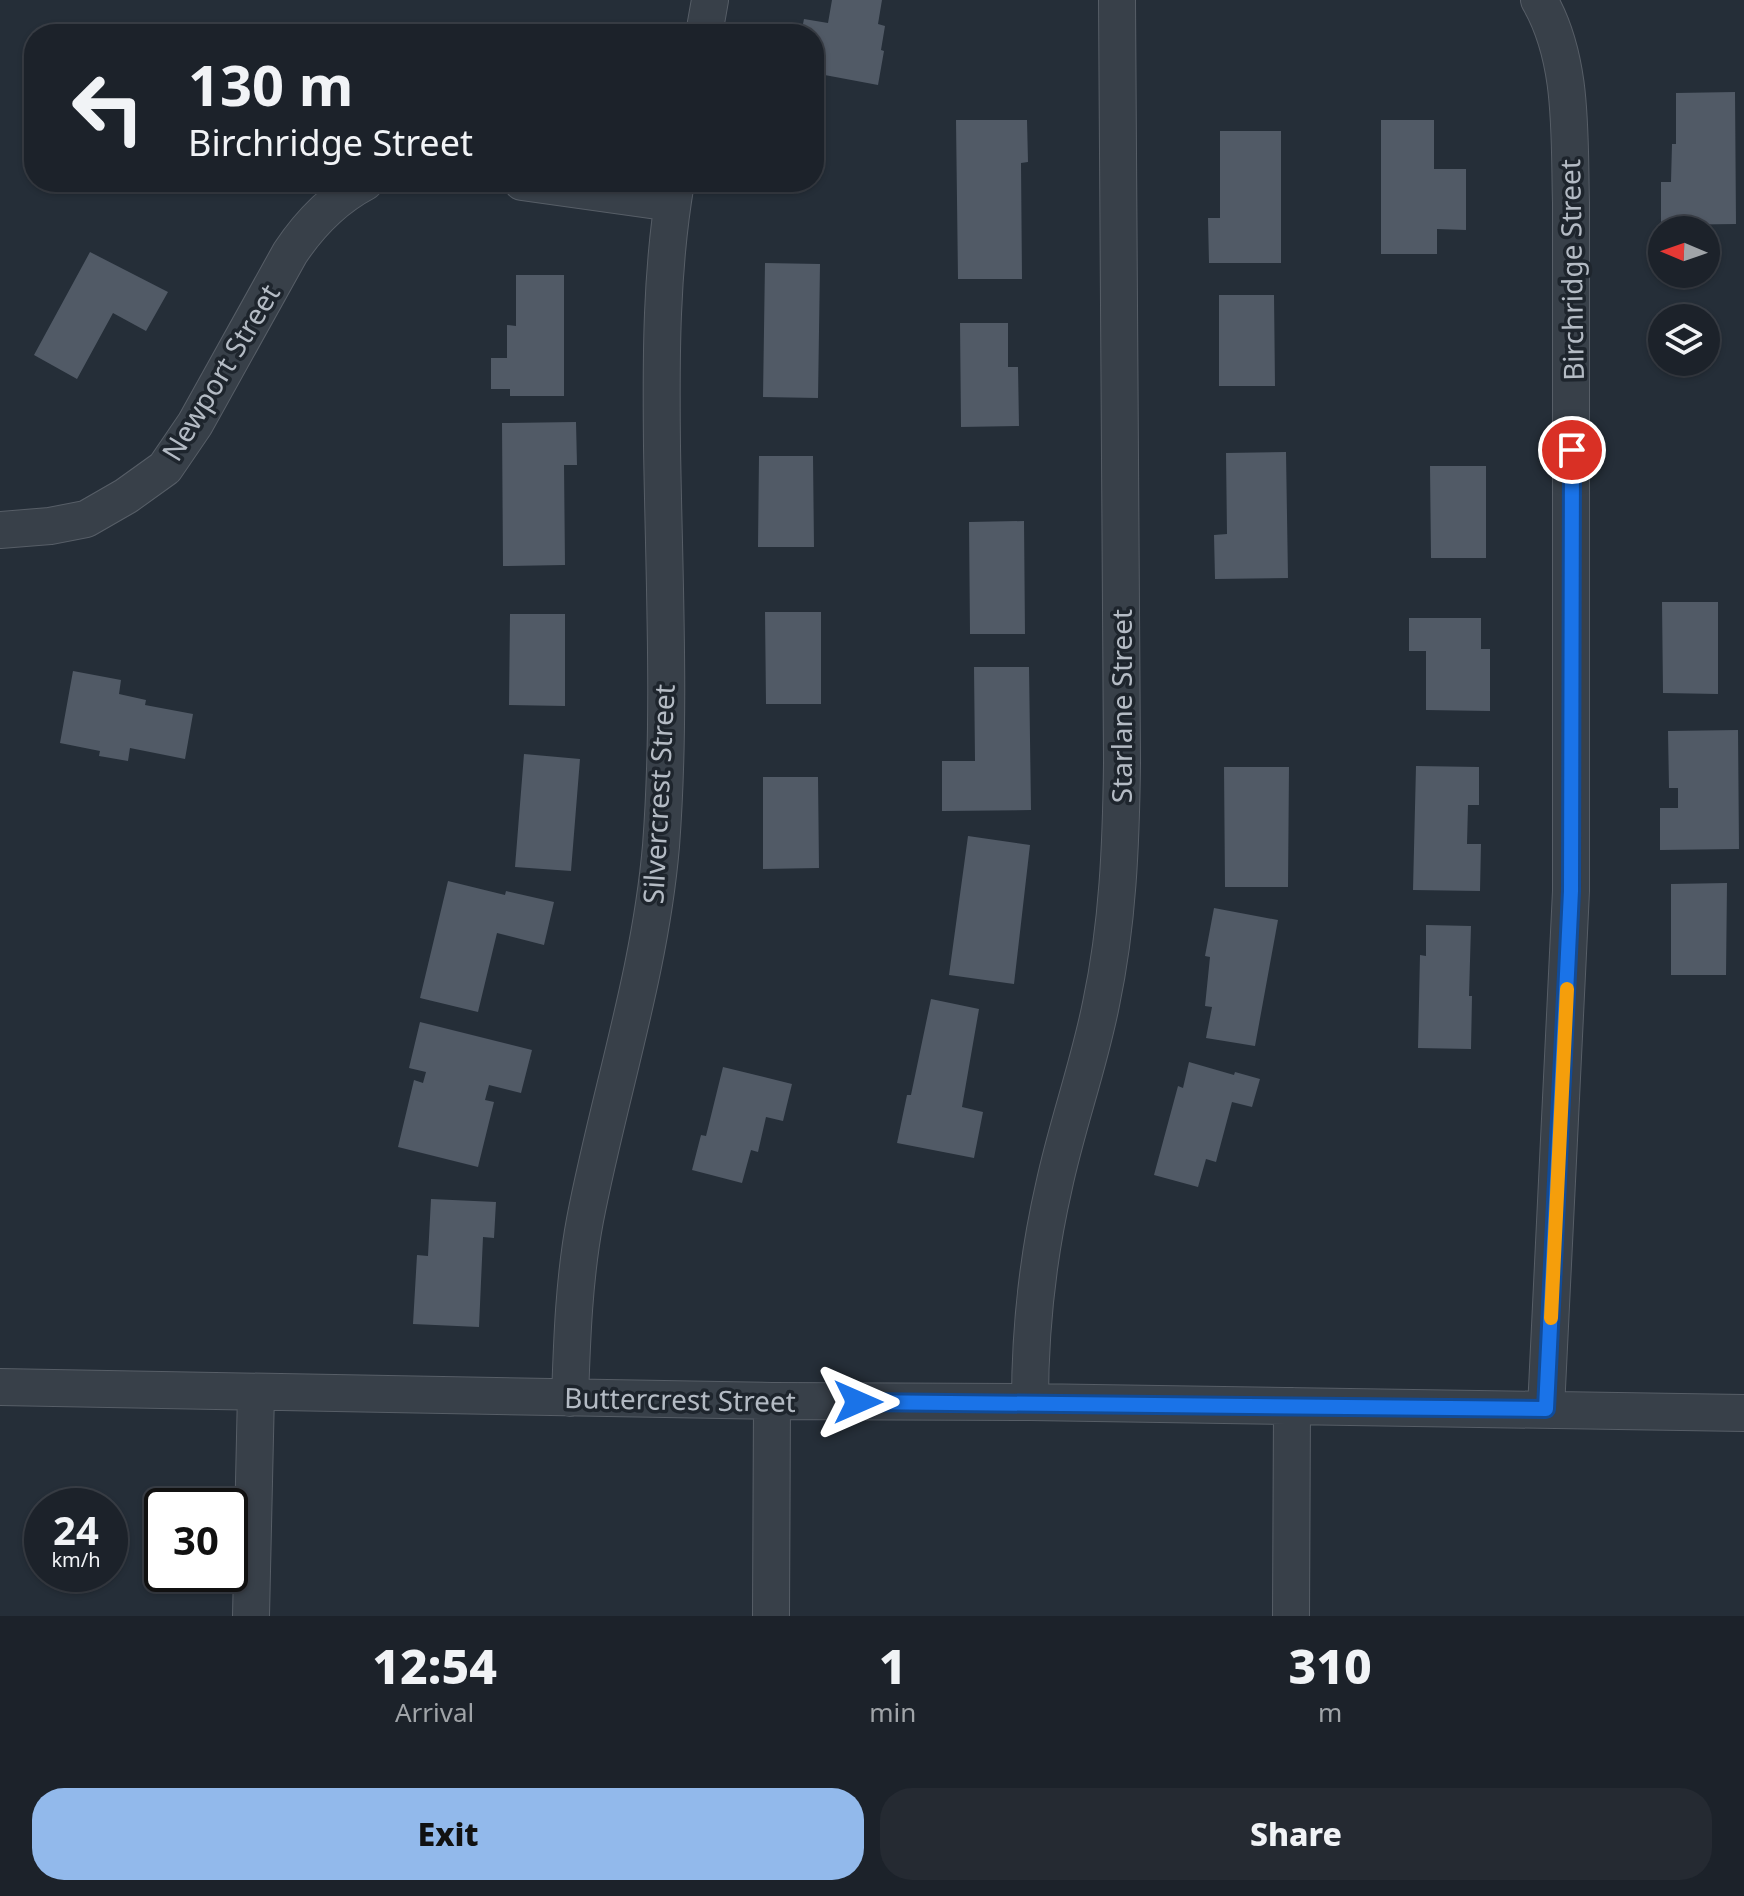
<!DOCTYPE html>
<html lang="en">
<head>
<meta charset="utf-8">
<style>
  :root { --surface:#1c222a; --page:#252a32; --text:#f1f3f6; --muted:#a0a4a8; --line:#3a3f47; --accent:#92b9eb }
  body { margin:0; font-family:"Noto Sans",sans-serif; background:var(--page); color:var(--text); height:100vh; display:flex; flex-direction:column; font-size:30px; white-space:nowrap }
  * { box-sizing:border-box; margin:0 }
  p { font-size:26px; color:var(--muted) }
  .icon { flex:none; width:44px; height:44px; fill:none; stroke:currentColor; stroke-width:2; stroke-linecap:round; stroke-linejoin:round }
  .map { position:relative; height:1616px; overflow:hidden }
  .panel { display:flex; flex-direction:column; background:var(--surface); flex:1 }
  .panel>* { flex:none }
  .hud { position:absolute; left:24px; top:24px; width:800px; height:168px; border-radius:32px; box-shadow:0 2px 6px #0004,0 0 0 2px var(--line); background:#1c222a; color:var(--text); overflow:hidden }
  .needle { width:52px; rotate:272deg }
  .buttons { position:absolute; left:1648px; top:216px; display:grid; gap:16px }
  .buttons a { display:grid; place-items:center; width:72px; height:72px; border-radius:50%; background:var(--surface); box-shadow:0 2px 6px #0004,0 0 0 2px var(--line); font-size:40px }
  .speed { position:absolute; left:24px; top:1488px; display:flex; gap:16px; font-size:40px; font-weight:700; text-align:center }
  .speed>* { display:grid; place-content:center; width:104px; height:104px; border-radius:50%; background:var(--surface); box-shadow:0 2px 6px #0004,0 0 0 2px var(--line); line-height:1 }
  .speed small { font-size:20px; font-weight:400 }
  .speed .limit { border:4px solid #111; border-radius:12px; background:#fff; color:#111 }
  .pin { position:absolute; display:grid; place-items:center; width:68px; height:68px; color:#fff; margin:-34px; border:4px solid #fff; border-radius:50%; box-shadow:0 2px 8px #0007 }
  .me { position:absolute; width:88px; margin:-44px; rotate:90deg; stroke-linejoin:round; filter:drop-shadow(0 0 6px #0008) }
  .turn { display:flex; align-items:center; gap:28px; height:168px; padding:0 32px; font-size:36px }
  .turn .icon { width:104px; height:104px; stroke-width:2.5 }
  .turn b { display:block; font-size:56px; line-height:68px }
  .eta { display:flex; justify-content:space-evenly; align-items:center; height:136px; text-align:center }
  .eta b { font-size:48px; font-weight:800; line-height:56px }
  .primary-button { display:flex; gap:16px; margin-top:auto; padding:16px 32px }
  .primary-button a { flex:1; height:92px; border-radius:32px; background:var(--accent); color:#111; font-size:32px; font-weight:800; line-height:92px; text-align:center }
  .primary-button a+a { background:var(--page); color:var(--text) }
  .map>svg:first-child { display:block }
  .building { fill:#515a66 }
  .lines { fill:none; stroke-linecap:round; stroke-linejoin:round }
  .minor-casing { stroke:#575e67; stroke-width:38 }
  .minor { stroke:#384049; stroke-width:36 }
  .route-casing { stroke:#114b97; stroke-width:20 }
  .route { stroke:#1a73e8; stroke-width:14 }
  .slow { stroke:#f59e0b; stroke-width:14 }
  .labels { text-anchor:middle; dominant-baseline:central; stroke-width:7; stroke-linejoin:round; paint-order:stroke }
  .street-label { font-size:28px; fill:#b4bbc4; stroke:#1e252d }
</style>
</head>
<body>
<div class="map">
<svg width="1744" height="1616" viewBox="0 0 1744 1616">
  <rect width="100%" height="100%" fill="#252e38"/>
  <path class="building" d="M832 0H882L878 24 885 26 881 50 884 51 878 85 814 73V34H801L804 19 828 23Z
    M1735 92 1736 224 1661 225V182H1671L1672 144H1676V93Z
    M956 120H1027L1028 162 1021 163 1022 279H958Z
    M1381 120H1434V169H1466V230L1437 229V254H1381Z
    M1220 131H1281V263H1209L1208 218H1220Z
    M90 252 168 292 146 331 113 313 77 379 34 355Z
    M765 263 820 264 818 398 763 397Z
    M516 275H564V396H510V389H491V358H507V325L516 326Z
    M1219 295H1274L1275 386H1219Z
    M960 323H1008V367H1018L1019 426 961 427Z
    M576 422 577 465H564L565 565 503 566 502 423Z
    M1286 452 1288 578 1215 579 1214 535 1227 534 1226 453Z
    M759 456H813L814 547H758Z
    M1430 466H1486V558H1431Z
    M1024 521 1025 634H970L969 522Z
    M1662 602H1718V694L1663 693Z
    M765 612H821V704H766Z
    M510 614H565V706L509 705Z
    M1409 618H1481V649H1490V711L1426 710V651H1409Z
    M974 667H1029L1031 810 942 811V761H975Z
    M73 671 121 680 119 694 146 700 145 705 193 714 185 759 130 748 128 761 99 756 100 751 60 743Z
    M1738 730 1739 849 1660 850V808H1678V788H1669L1668 731Z
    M524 754 580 759 571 871 515 867Z
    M1416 766 1479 767V805H1468L1467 844H1481L1480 891 1413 890Z
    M1224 767H1289L1288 887H1225Z
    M763 777H818L819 868 763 869Z
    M968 836 1030 845 1014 984 949 975Z
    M448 881 505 895 506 891 554 902 544 945 497 933 478 1012 420 998Z
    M1727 883 1726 975H1671V884Z
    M1214 908 1278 920 1255 1046 1206 1038 1212 1007 1205 1006 1210 957 1205 956Z
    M1426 925 1471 926 1469 996H1472L1471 1049 1418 1048 1420 955 1426 956Z
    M931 999 979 1009 962 1107 983 1112 974 1158 897 1143 907 1095H911Z
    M420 1022 532 1050 521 1093 489 1085 485 1100 494 1102 478 1167 398 1147 414 1080 423 1083 426 1072 409 1068Z
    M1189 1062 1234 1075 1235 1072 1260 1079 1252 1107 1232 1102 1216 1162 1206 1159 1198 1187 1154 1175 1178 1086 1183 1088Z
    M723 1067 792 1084 783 1121 766 1117 758 1152 751 1150 742 1183 692 1170 701 1135 706 1136Z
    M431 1199 496 1202 494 1238 483 1237 479 1327 413 1324 417 1255 428 1256Z"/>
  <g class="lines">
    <defs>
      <path id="minor" d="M1539 0C1574 60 1569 136 1571 203V891L1546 1409
        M704 34 710 0
        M522 182 672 203
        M0 530 50 526 86 519 126 496 165 468 195 424 290 253C310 223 333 199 365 182
        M0 1387 772 1401 1030 1402 1744 1413
        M570 1398C572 1338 574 1279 585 1220 609 1095 650 974 661 846 671 714 664 579 662 446 661 358 661 269 676 182
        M1030 1402C1030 1330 1038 1256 1054 1186 1067 1125 1089 1065 1101 1004 1118 924 1121 844 1122 763L1117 0
        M251 1616 256 1392
        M771 1616 772 1401
        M1291 1616 1292 1406"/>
    </defs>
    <use href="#minor" class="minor-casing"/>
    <use href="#minor" class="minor"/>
  </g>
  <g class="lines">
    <defs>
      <path id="route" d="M858 1402 1546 1409 1571 891 1572 450"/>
    </defs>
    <use href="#route" class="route-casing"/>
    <use href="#route" class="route"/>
    <path class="slow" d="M1551 1318 1567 989"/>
  </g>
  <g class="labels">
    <g class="street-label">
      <text transform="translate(1571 270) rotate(-91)">Birchridge Street</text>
      <text transform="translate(220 372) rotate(-59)">Newport Street</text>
      <text transform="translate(1121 706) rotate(-90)">Starlane Street</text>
      <text transform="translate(658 794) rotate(-87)">Silvercrest Street</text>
      <text transform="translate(680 1399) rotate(1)">Buttercrest Street</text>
    </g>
  </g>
</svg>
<div class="buttons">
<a><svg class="needle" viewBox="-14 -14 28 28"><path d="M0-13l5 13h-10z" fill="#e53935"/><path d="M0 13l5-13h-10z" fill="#a0a4a8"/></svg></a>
<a><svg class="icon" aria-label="layers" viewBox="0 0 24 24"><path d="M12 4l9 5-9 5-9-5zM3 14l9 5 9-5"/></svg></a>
</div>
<div class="speed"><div>24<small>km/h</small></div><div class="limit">30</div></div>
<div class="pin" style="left:1572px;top:450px;background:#d93025"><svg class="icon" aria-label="arrive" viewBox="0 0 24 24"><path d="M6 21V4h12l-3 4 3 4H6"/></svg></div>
<svg class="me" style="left:858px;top:1402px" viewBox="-20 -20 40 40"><path d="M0-17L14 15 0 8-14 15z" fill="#1a73e8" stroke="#fff" stroke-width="4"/></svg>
<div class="hud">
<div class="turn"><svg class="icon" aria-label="left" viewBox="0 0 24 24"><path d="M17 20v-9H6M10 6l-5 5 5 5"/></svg><div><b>130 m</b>Birchridge Street</div></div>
</div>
</div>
<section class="panel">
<div class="eta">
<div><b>12:54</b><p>Arrival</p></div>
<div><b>1</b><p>min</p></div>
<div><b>310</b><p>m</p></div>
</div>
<div class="primary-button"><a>Exit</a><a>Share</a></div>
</section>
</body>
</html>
